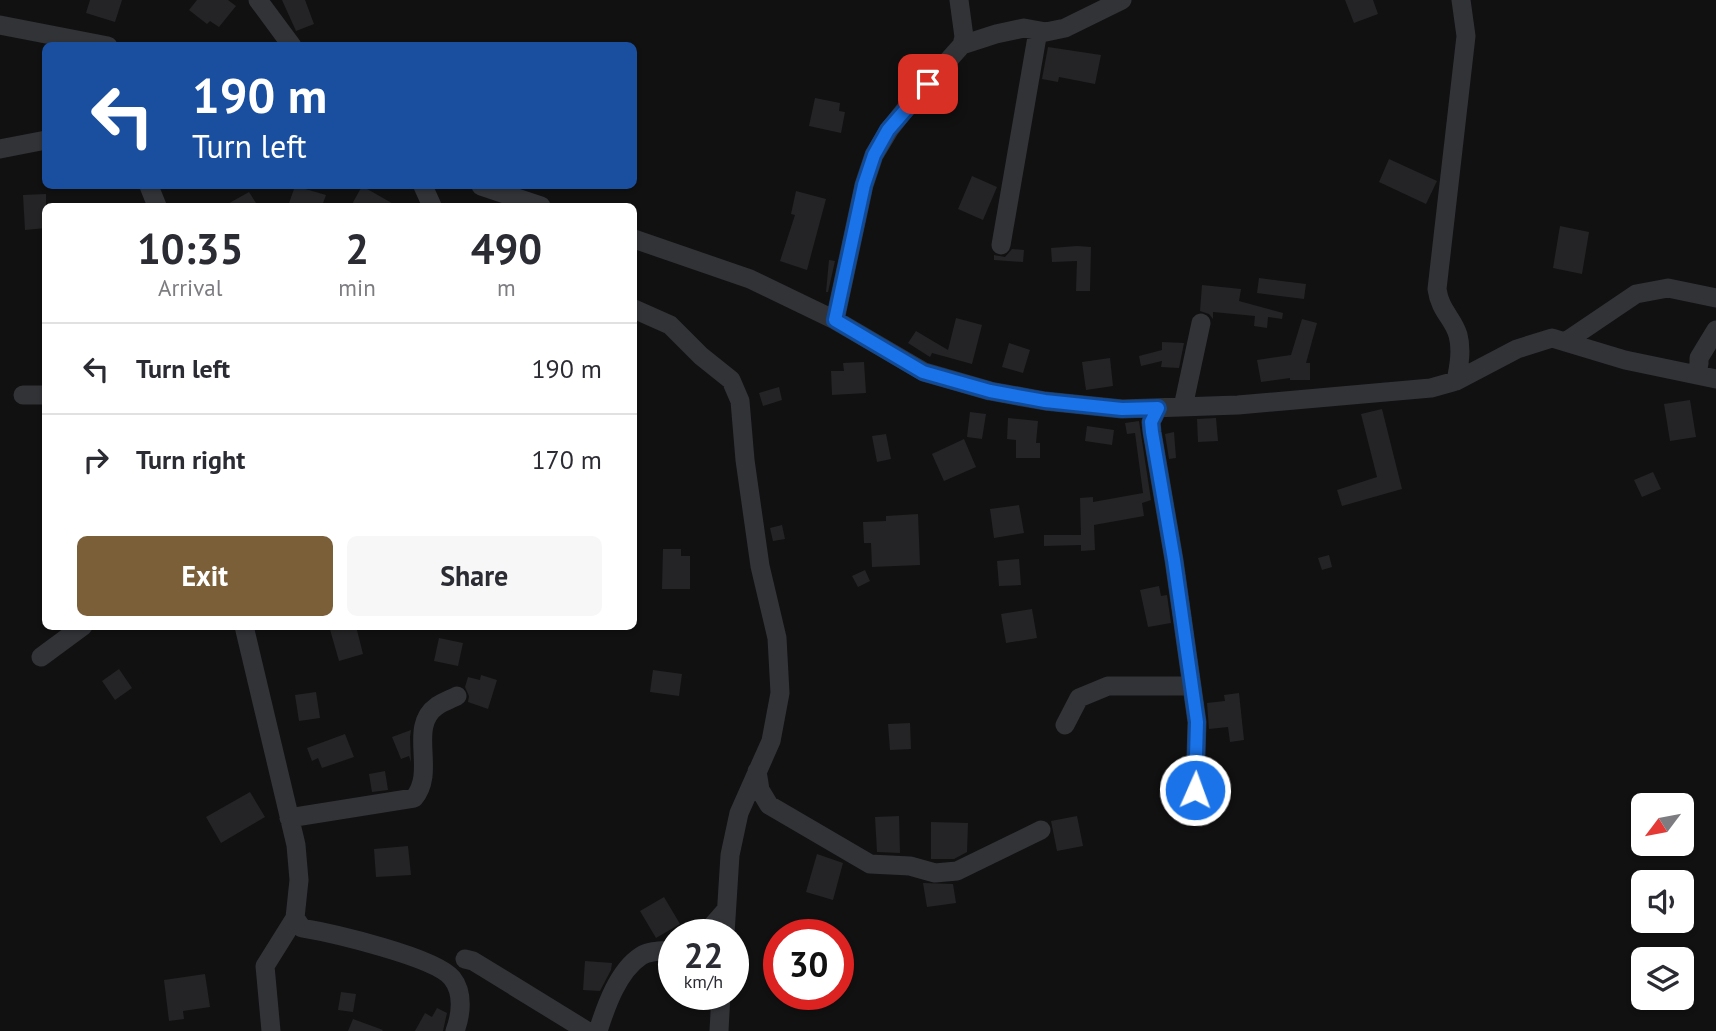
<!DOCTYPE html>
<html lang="en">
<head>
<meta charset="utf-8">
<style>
  :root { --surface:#fff; --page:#f7f7f7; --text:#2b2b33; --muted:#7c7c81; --line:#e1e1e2; --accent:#7b5f38 }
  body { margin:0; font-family:"PT Sans",sans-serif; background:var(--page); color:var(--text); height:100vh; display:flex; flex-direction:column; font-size:26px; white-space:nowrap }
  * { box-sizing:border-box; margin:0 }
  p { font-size:23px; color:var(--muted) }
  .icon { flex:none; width:38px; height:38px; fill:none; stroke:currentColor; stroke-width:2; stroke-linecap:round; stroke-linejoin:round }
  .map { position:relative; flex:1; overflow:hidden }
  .details { position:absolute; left:42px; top:203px; width:595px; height:427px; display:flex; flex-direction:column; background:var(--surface); border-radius:10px; box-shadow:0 2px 5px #0004 }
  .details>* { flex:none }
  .guide { position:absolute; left:42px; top:42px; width:595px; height:147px; border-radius:10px; box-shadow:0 2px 5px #0004; background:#1a4fa0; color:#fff; overflow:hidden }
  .needle { width:46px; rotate:238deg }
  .fabs { position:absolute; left:1631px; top:793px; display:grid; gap:14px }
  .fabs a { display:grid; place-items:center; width:63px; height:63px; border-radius:10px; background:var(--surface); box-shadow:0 2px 5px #0004; font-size:35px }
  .speed { position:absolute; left:658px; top:919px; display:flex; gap:14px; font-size:35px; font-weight:700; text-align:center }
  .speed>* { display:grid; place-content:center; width:91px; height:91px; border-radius:50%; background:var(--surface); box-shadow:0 2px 5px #0004; line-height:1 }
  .speed small { font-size:18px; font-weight:400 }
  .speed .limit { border:10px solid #d22; background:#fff; color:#111 }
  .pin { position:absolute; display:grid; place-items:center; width:60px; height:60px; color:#fff; margin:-30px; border-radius:14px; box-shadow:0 4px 10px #0006 }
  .me { position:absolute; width:77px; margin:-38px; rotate:2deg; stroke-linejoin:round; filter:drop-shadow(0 0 5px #0008) }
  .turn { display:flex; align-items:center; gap:24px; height:147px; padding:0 35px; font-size:32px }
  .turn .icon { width:91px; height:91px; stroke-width:2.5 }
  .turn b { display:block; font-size:49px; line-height:60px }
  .eta { display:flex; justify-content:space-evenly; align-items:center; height:119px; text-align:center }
  .eta b { font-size:42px; font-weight:600; line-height:49px }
  .action { display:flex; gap:14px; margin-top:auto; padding:14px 35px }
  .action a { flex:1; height:80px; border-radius:10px; background:var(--accent); color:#fff; font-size:28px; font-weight:600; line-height:80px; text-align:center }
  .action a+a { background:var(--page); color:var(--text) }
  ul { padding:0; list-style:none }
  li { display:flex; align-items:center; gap:21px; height:91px; padding:0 35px; border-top:2px solid var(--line) }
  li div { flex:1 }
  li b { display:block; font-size:26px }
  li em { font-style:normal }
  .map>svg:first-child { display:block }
  .building { fill:#242426 }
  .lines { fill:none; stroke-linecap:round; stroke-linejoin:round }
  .minor { stroke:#323337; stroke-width:19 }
  .route-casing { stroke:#114b97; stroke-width:18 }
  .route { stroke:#1a73e8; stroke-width:12 }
</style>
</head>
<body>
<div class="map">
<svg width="1716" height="1031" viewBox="0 0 1716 1031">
  <rect width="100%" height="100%" fill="#111112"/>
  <path class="building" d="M90 0H122L115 22 86 13Z
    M197 0H228L236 6 219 27 210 21 207 24 189 10Z
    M282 0H305L314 24 296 31Z
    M1345 0H1373L1378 14 1354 23Z
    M1048 47 1101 55 1095 84 1059 77 1058 82 1042 79Z
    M815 98 840 103 839 111 845 112 841 133 809 126Z
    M1389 159 1437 181 1426 204 1379 182Z
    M972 176 997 187 983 220 958 209Z
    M295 186 326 195 322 206H288Z
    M362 186 397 206H351Z
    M796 191 826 199 807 270 780 261 795 215 791 214Z
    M249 192 258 206H224Z
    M46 194V228L25 230 23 195Z
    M1560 226 1589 232 1582 274 1553 268Z
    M1077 246 1091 247 1090 291H1076L1077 261 1052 262 1051 248Z
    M1012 249 1024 250 1023 262 994 260V255L1005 257Z
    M829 260 835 261 828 292H826Z
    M1259 278 1306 284 1304 299 1257 293Z
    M1202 285 1241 289 1239 301 1283 313 1282 319 1268 317 1267 328 1254 326 1255 316 1213 312V319L1209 314 1200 311Z
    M956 318 982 325 972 364 932 353 930 357 908 343 916 331 948 350Z
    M1302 319 1317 323 1306 363H1310V380H1290V378L1261 382 1257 360 1291 355Z
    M1162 342 1184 343 1179 368 1161 367 1162 361 1141 366 1139 356 1162 350Z
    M1009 343 1030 350 1023 373 1002 367Z
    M1110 358 1113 386 1086 390 1082 362Z
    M864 362 866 393 832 395 831 371H844L843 363Z
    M779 387 782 400 763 406 759 393Z
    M1690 400 1696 437 1670 441 1664 404Z
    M1382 409 1402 489 1342 506 1337 490 1377 477 1361 414Z
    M970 412 986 414 982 439 967 437Z
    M1008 418 1038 421 1036 443H1040V458H1016V440L1007 439Z
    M1216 418 1218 441 1198 442 1197 419Z
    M1139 421 1151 500 1142 503 1144 516 1094 525 1095 550 1081 551V545L1044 546V535H1081L1080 498 1093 497V502L1143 493 1135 433 1127 434 1125 423Z
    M1087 426 1114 430 1112 445 1085 441Z
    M1174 432 1176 458 1169 459 1165 434Z
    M886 434 891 459 877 462 872 436Z
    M964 439 976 467 944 481 932 454Z
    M1653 472 1661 489 1642 497 1634 480Z
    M1019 505 1024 533 994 538 990 509Z
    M918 514 920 565 872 567 871 543H864L863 522 886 521V516Z
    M782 525 785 539 773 541 770 528Z
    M663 549H681V556H690V589H662Z
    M1329 555 1332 567 1322 570 1318 558Z
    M1019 559 1021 585 999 586 997 561Z
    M865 570 870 581 858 587 852 576Z
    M1159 586 1161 596 1167 595 1171 623 1148 627 1140 590Z
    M1032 609 1037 638 1006 643 1001 614Z
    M329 626H356L363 654 339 661Z
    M439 638 463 643 458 666 434 661Z
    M119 669 132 688 115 700 102 681Z
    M653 670 682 674 679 696 650 692Z
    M481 675 497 680 488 709 468 702 469 696 465 687 468 677 480 680Z
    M316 692 320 718 299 721 295 695Z
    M1239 693 1244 740 1230 742 1228 727 1209 729 1207 703 1225 701 1224 695Z
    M910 723 911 749 890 750 888 724Z
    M411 730 410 737 411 762 409 756 401 759 392 737Z
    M345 734 354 757 322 768 318 758 312 761 307 748Z
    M385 771 388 790 372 792 369 774Z
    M250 792 265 817 221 843 206 817Z
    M899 816 900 853 877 852 875 817Z
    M1077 816 1083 846 1057 851 1051 821Z
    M931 822 968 823 967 852 954 859H931Z
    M408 846 411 875 376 877 374 849Z
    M817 854 843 863 833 900 806 892Z
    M923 883 953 884 956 903 927 907Z
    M664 897 680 924 656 938 640 911Z
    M585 961 612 963 611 970 600 991 583 990Z
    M205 974 210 1007 183 1011 184 1019 169 1021 164 980Z
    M341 992 356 994 353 1012 338 1010Z
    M437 1008 447 1013 443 1031H415L425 1013 432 1017Z
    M353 1019 383 1030 382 1031H348Z"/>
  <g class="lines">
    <path class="minor" d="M258 0 292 46
      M0 25 108 46
      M962 45 996 34 1024 28 1046 32 1065 28 1122 0
      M0 149 46 140
      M149 186 157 206
      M423 186 432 206
      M481 186 541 206
      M634 239 750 279 835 320 924 372 990 391 1045 401 1122 409 1238 405 1431 388 1456 381 1517 349 1552 338 1625 360 1716 379
      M1001 245 1038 31
      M634 309 670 325 701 356 731 380 740 401 745 460 760 566 777 638 780 693 771 741 739 813 730 855 725 934
      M835 320 864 185 874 155 889 130 911 102 962 45 964 37 959 0
      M1565 342 1636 294 1668 288 1716 298
      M1699 364V358L1716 330
      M1456 381C1459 366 1462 350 1458 335 1453 318 1440 311 1437 289L1466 36 1461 0
      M23 395H46
      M1183 407 1201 323
      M1158 408 1151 422 1152 432 1174 560 1197 722 1195 790
      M244 626 296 845 299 880 295 918 302 928C332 933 435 957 452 978 464 993 461 1015 455 1031
      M41 657 83 626
      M1065 725 1079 698 1108 686H1192
      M757 771 760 790 769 805 870 864 910 866 935 873 957 871 1041 830
      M289 818 414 798C437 771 407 727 437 706 443 702 451 699 457 696
      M705 934 726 910
      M465 959 473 961 587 1031
      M271 1031 265 966 295 918
      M598 1031C606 1006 618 971 641 956 650 950 664 951 674 950
      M719 1031 721 994"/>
  </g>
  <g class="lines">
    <defs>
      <path id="route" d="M928 84 888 130 874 155 864 185 835 320 923 372 990 391 1045 401 1122 409 1158 408 1151 422 1152 432 1174 560 1197 722 1195 790"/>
    </defs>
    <use href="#route" class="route-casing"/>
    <use href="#route" class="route"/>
  </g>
</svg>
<div class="fabs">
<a><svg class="needle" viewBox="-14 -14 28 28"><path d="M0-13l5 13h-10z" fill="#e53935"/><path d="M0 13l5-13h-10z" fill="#7c7c81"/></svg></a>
<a><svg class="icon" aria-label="sound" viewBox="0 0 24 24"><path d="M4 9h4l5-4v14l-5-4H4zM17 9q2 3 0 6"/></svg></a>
<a><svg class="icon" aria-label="layers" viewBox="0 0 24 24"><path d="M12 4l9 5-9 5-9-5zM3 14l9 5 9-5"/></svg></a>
</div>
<div class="speed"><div>22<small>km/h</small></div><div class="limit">30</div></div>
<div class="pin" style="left:928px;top:84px;background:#d93025"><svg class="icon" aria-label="arrive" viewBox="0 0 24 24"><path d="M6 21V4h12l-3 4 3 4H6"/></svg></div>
<svg class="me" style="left:1195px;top:790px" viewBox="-20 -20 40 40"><circle r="17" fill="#1a73e8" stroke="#fff" stroke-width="3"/><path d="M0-11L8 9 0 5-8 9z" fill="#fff"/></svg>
<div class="guide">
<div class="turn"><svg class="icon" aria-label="left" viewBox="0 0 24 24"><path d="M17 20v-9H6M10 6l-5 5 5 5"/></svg><div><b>190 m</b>Turn left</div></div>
</div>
<section class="details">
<div class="eta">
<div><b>10:35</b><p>Arrival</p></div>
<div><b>2</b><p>min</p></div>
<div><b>490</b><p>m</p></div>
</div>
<ul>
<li><svg class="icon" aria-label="left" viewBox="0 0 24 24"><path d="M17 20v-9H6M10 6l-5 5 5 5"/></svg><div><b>Turn left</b></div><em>190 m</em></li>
<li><svg class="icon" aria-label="right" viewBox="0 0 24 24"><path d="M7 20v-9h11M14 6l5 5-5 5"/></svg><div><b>Turn right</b></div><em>170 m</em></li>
</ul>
<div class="action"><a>Exit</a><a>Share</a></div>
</section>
</div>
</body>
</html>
